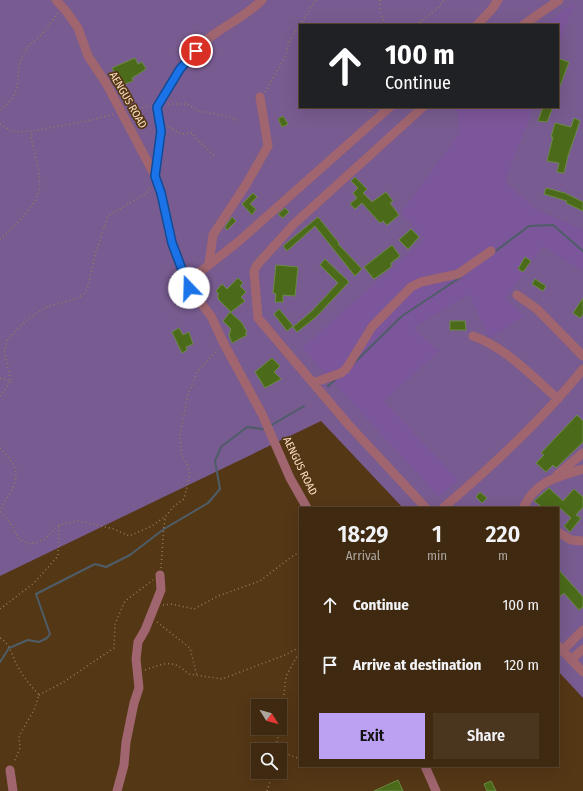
<!DOCTYPE html>
<html lang="en">
<head>
<meta charset="utf-8">
<style>
  :root { --surface:#3f2910; --page:#4a351e; --text:#f1f3f6; --muted:#ada69f; --line:#584530; --accent:#bca0f2 }
  body { margin:0; font-family:"Fira Sans Condensed",sans-serif; background:var(--page); color:var(--text); height:100vh; display:flex; flex-direction:column; font-size:15px; white-space:nowrap }
  * { box-sizing:border-box; margin:0 }
  p { font-size:13px; color:var(--muted) }
  .icon { flex:none; width:22px; height:22px; fill:none; stroke:currentColor; stroke-width:2; stroke-linecap:round; stroke-linejoin:round }
  .map { position:relative; flex:1; overflow:hidden }
  .sheet { position:absolute; left:299px; top:507px; width:260px; height:260px; display:flex; flex-direction:column; background:var(--surface); border-radius:0px; box-shadow:0 4px 16px #0002,0 0 0 1px var(--line) }
  .sheet>* { flex:none }
  .top-card { position:absolute; left:299px; top:24px; width:260px; height:84px; border-radius:0px; box-shadow:0 4px 16px #0002,0 0 0 1px var(--line); background:#202124; color:#fff; overflow:hidden }
  .needle { width:26px; rotate:127deg }
  .tools { position:absolute; left:251px; top:699px; display:grid; gap:8px }
  .tools a { display:grid; place-items:center; width:36px; height:36px; border-radius:0px; background:var(--surface); box-shadow:0 4px 16px #0002,0 0 0 1px var(--line); font-size:20px }
  .pin { position:absolute; display:grid; place-items:center; width:34px; height:34px; color:#fff; margin:-17px; border:2px solid #fff; border-radius:50%; box-shadow:0 1px 4px #0007 }
  .me { position:absolute; width:44px; margin:-22px; rotate:339deg; stroke-linejoin:round; filter:drop-shadow(0 0 3px #0008) }
  .turn { display:flex; align-items:center; gap:14px; height:84px; padding:0 20px; font-size:18px }
  .turn .icon { width:52px; height:52px; stroke-width:2.5 }
  .turn b { display:block; font-size:28px; line-height:34px }
  .eta { display:flex; justify-content:space-evenly; align-items:center; height:68px; text-align:center }
  .eta b { font-size:24px; font-weight:600; line-height:28px }
  .button { display:flex; gap:8px; margin-top:auto; padding:8px 20px }
  .button a { flex:1; height:46px; border-radius:0px; background:var(--accent); color:#111; font-size:16px; font-weight:600; line-height:46px; text-align:center }
  .button a+a { background:var(--page); color:var(--text) }
  ul { padding:0; list-style:none }
  li { display:flex; align-items:center; gap:12px; height:60px; padding:0 20px }
  li div { flex:1 }
  li b { display:block; font-size:15px }
  li em { font-style:normal }
  .map>svg:first-child { display:block }
  .green { fill:#785b90; fill-rule:evenodd }
  .forest { fill:#7c569a }
  .lines { fill:none; stroke-linecap:round; stroke-linejoin:round }
  .stream { stroke:#4e5d68; stroke-width:2 }
  .building { fill:#4b6a1a; stroke:#6b8a43 }
  .path { stroke:#987b5a; stroke-width:1.5; stroke-dasharray:1 3; stroke-linecap:butt }
  .minor { stroke:#a0656f; stroke-width:9 }
  .route-casing { stroke:#114b97; stroke-width:10 }
  .route { stroke:#1a73e8; stroke-width:7 }
  .labels { text-anchor:middle; dominant-baseline:central; stroke-width:3.5; stroke-linejoin:round; paint-order:stroke }
  .street-label { font-size:11px; fill:#fddfc0; stroke:#543715 }
</style>
</head>
<body>
<div class="map">
<svg width="583" height="791" viewBox="0 0 583 791">
  <rect width="100%" height="100%" fill="#543715"/>
  <path class="green" d="M0 0H583V698L558 671V508H403L321 421 0 576ZM300 25H558V107H300Z"/>
  <path class="forest" d="M575 2 558 46V25H544Z
    M457 107H534L505 181 535 209 583 230V271L543 246 506 298 524 316 489 338 469 294 413 328 439 351 384 401 458 480 439 497 302 348 425 239 401 213 460 132Z"/>
  <g class="lines">
    <path class="stream" d="M493 253 529 226 553 225 583 251
      M354 363 402 316 461 277
      M328 386 336 379
      M270 426 304 406
      M0 662 9 648 28 640 39 642 47 638 50 634 36 594 95 564 106 567 130 555 164 529 208 503 220 489 215 461 221 447 247 427 263 429 266 428"/>
  </g>
  <path class="building" d="M135 58 138 64 142 62 146 69 132 78 133 81 125 84 124 81 120 83 112 68Z
    M560 59 569 62 559 89 558 64Z
    M543 107H553L547 122 538 121Z
    M283 116 288 124 282 127 278 119Z
    M574 118 580 121 568 156 564 173 557 172 559 163 547 161 553 137H551L555 123 571 127Z
    M355 177 367 189 363 193 372 202 386 192 393 201 390 203 399 215 387 225 383 221 380 223 362 203 355 209 350 204 357 198 353 193 358 188 351 181Z
    M546 188 565 193 583 202V211L566 203 567 201 544 194Z
    M253 193 257 197 250 204 256 209 252 215 242 204Z
    M285 208 289 212 283 218 278 214Z
    M232 217 236 221 227 230 225 227Z
    M318 217 339 243 338 244 362 269 355 276 315 226 287 251 283 246Z
    M411 229 419 237 408 249 399 240Z
    M392 245 400 256 391 263V267L374 279 364 267Z
    M525 257 531 261 523 272 518 269Z
    M325 259 349 282 316 317 297 332 293 327 312 311 338 283 320 265Z
    M276 265 298 267 295 296 283 295V302H275L276 294 273 293Z
    M238 278 243 283 240 286 246 292 241 297 245 301 231 312 218 299 219 298 217 296 219 294 216 291 222 284 227 289Z
    M535 279 546 286 543 291 532 284Z
    M583 298V314L580 318 573 313Z
    M279 309 293 326 287 331 274 314Z
    M230 312 242 323 247 332 245 333 247 335 232 343 229 335 231 329 223 321Z
    M450 321H465L466 330H450Z
    M179 328 183 335 189 332 193 344 186 347 187 350 182 353 172 332Z
    M272 358 280 366 274 372 281 379 265 388 255 372Z
    M577 415 583 421V442L556 468 553 465 546 472 536 463 544 455 541 453Z
    M549 488 563 501 574 489 583 497V507L576 515 581 518 570 532 564 526 571 518 560 508H543L534 501Z
    M480 492 487 498 482 503 476 497Z
    M558 569 583 597V607L579 610 564 593 558 598Z
    M398 780 403 791H374Z
    M491 781 496 791H487L484 784Z"/>
  <g class="lines">
    <path class="path" d="M380 0V10L385 25
      M416 25 438 8 444 0
      M265 92 285 57 289 42 316 0
      M168 104H188L198 111 226 116 240 121
      M369 107 370 115
      M0 110C28 89 11 77 24 53 28 45 35 41 41 35 47 28 53 20 58 13
      M131 112 150 105
      M0 124 13 132 33 131 92 120 114 114
      M169 127 181 134 193 133 194 137 215 156
      M0 239C11 231 34 207 38 194 43 179 34 152 31 136L33 131
      M0 378 11 381
      M0 396 11 381 4 351 7 340 28 319 47 307 75 299 83 295 87 289 96 252 108 216 148 192 150 187
      M0 448C16 465 22 473 9 495 5 501 2 505 1 512L11 524 19 539 30 544 44 540 59 525 78 521 114 529 129 536 152 526 166 516
      M161 568 164 525 166 516 173 507 184 499 190 474 187 464 182 456 180 438 187 398 197 372 218 349
      M163 605 172 604 194 609 218 596 260 581 294 555 300 553
      M0 609 34 583 58 556 59 525
      M157 622 190 648 197 676
      M0 638C11 644 12 657 18 667 24 678 31 686 39 695L34 710 19 736 20 748 14 762
      M145 670C162 664 174 658 188 674L222 679 285 655 300 647
      M39 695 62 683 114 648 115 624 125 601 153 580
      M276 745 287 754 300 759
      M275 750 280 729 286 676 300 651
      M267 791 273 772"/>
    <path class="minor" d="M56 0 66 11 78 28 88 56 106 83 155 176 161 193 172 243 189 288
      M477 25 492 9 498 0
      M523 25 559 0
      M423 107 294 224 257 265 254 271 258 318 347 423 426 508
      M155 176 161 131 157 107C170 85 184 58 204 42 223 26 245 17 262 0
      M209 263 213 235 247 183 268 146 260 97
      M517 295 537 309 583 356
      M473 336C505 347 533 377 558 399
      M313 383 341 373 346 369 372 327 411 287 421 282 458 274 491 251
      M557 475 583 453
      M307 508 290 478 262 414 223 342 211 316 189 288 191 279 238 242 390 107
      M443 508C493 465 541 421 583 369
      M523 508C537 480 555 478 583 469
      M558 532 571 540 583 541
      M558 646 583 672
      M562 651 583 630
      M571 660 583 649
      M425 766 436 791
      M10 770 13 791
      M117 791 124 765 126 742 134 703 139 688 136 659 138 642 145 630 161 590 160 575"/>
  </g>
  <g class="lines">
    <defs>
      <path id="route" d="M189 288 172 243 161 193 155 176 161 131 157 107 180 69 196 51"/>
    </defs>
    <use href="#route" class="route-casing"/>
    <use href="#route" class="route"/>
  </g>
  <g class="labels">
    <g class="street-label">
      <text transform="translate(128 100) rotate(60)">AENGUS ROAD</text>
      <text transform="translate(300 466) rotate(64)">AENGUS ROAD</text>
    </g>
  </g>
</svg>
<div class="tools">
<a><svg class="needle" viewBox="-14 -14 28 28"><path d="M0-13l5 13h-10z" fill="#e53935"/><path d="M0 13l5-13h-10z" fill="#ada69f"/></svg></a>
<a><svg class="icon" aria-label="search" viewBox="0 0 24 24"><circle cx="10" cy="10" r="6"/><path d="M15 15l6 6"/></svg></a>
</div>
<div class="pin" style="left:196px;top:51px;background:#d93025"><svg class="icon" aria-label="arrive" viewBox="0 0 24 24"><path d="M6 21V4h12l-3 4 3 4H6"/></svg></div>
<svg class="me" style="left:189px;top:288px" viewBox="-20 -20 40 40"><circle r="19" fill="#fff"/><path d="M0-13L10 11 0 6-10 11z" fill="#1a73e8"/></svg>
<div class="top-card">
<div class="turn"><svg class="icon" aria-label="ahead" viewBox="0 0 24 24"><path d="M12 20V5M6 11l6-6 6 6"/></svg><div><b>100 m</b>Continue</div></div>
</div>
<section class="sheet">
<div class="eta">
<div><b>18:29</b><p>Arrival</p></div>
<div><b>1</b><p>min</p></div>
<div><b>220</b><p>m</p></div>
</div>
<ul>
<li><svg class="icon" aria-label="ahead" viewBox="0 0 24 24"><path d="M12 20V5M6 11l6-6 6 6"/></svg><div><b>Continue</b></div><em>100 m</em></li>
<li><svg class="icon" aria-label="arrive" viewBox="0 0 24 24"><path d="M6 21V4h12l-3 4 3 4H6"/></svg><div><b>Arrive at destination</b></div><em>120 m</em></li>
</ul>
<div class="button"><a>Exit</a><a>Share</a></div>
</section>
</div>
</body>
</html>
